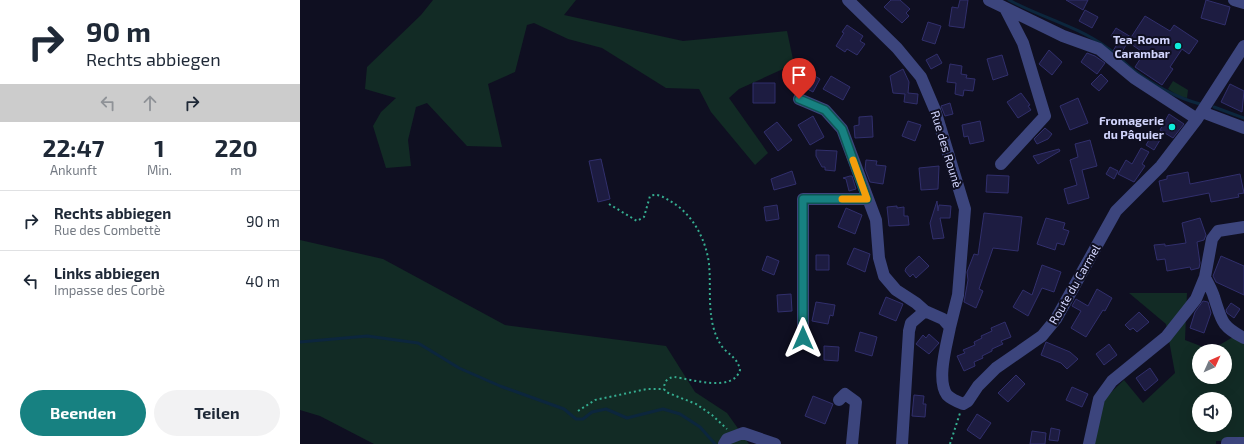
<!DOCTYPE html>
<html lang="de">
<head>
<meta charset="utf-8">
<style>
  :root { --surface:#fff; --page:#f2f2f3; --text:#1f2937; --muted:#747a83; --line:#e0e1e3; --accent:#178181 }
  body { margin:0; font-family:"Exo 2",sans-serif; background:var(--page); color:var(--text); height:100vh; display:flex; flex-direction:column; font-size:15px; white-space:nowrap }
  * { box-sizing:border-box; margin:0 }
  p { font-size:13px; color:var(--muted) }
  .icon { flex:none; width:22px; height:22px; fill:none; stroke:currentColor; stroke-width:2; stroke-linecap:round; stroke-linejoin:round }
  .map { position:relative; flex:1; overflow:hidden }
  .drawer { display:flex; flex-direction:column; background:var(--surface); width:300px }
  .drawer>* { flex:none }
  .hud { background:#fff; color:var(--text); overflow:hidden }
  .needle { width:26px; rotate:45deg }
  .buttons { position:absolute; left:892px; top:344px; display:grid; gap:8px }
  .buttons a { display:grid; place-items:center; width:40px; height:40px; border-radius:50%; background:var(--surface); box-shadow:0 4px 16px #0002; font-size:20px }
  .pin { position:absolute; display:grid; place-items:center; width:34px; height:34px; color:#fff; margin:-41px -17px; border-radius:50% 50% 50% 0; rotate:-45deg; box-shadow:0 0 4px #0007 }
  .pin .icon { rotate:45deg }
  .me { position:absolute; width:44px; margin:-22px; rotate:0deg; stroke-linejoin:round; filter:drop-shadow(0 0 3px #0008) }
  .turn { display:flex; align-items:center; gap:14px; height:84px; padding:0 20px; font-size:18px }
  .turn .icon { width:52px; height:52px; stroke-width:2.5 }
  .turn b { display:block; font-size:28px; line-height:34px }
  .lanes { display:flex; align-items:center; height:38px; padding:0 20px; background:#0003; justify-content:center; gap:20px; direction:ltr }
  .lanes .off { opacity:.35 }
  .eta { display:flex; justify-content:space-evenly; align-items:center; height:68px; text-align:center }
  .eta b { font-size:24px; font-weight:700; line-height:28px }
  .cta { display:flex; gap:8px; margin-top:auto; padding:8px 20px }
  .cta a { flex:1; height:46px; border-radius:24px; background:var(--accent); color:#fff; font-size:16px; font-weight:700; line-height:46px; text-align:center }
  .cta a+a { background:var(--page); color:var(--text) }
  ul { padding:0; list-style:none }
  li { display:flex; align-items:center; gap:12px; height:60px; padding:0 20px; border-top:1px solid var(--line) }
  li div { flex:1 }
  li b { display:block; font-size:15px }
  li em { font-style:normal }
  main { display:flex; flex:1; min-height:0 }
  .map>svg:first-child { display:block }
  .green { fill:#122b25; fill-rule:evenodd }
  .lines { fill:none; stroke-linecap:round; stroke-linejoin:round }
  .stream { stroke:#0c263d; stroke-width:3 }
  .building { fill:#1d1c41; stroke:#312f6c }
  .path { stroke:#35ad90; stroke-width:2; stroke-dasharray:2 3; stroke-linecap:butt }
  .minor { stroke:#3c457d; stroke-width:12 }
  .route-casing { stroke:#0f5454; stroke-width:10 }
  .route { stroke:#178181; stroke-width:7 }
  .slow { stroke:#f59e0b; stroke-width:7 }
  .poi-dot { fill:#0eecdb; stroke:#0f0f21; stroke-width:1.5 }
  .labels { text-anchor:middle; dominant-baseline:central; stroke-width:4; stroke-linejoin:round; paint-order:stroke }
  .poi-label { font-size:12px; font-weight:bold; fill:#d1d4fc; stroke:#0f0f21; text-anchor:end }
  .street-label { font-size:12px; fill:#d1d4fc; stroke:#0f0f21 }
</style>
</head>
<body>
<main>
<section class="drawer">
<div class="hud">
<div class="turn"><svg class="icon" aria-label="right" viewBox="0 0 24 24"><path d="M7 20v-9h11M14 6l5 5-5 5"/></svg><div><b>90 m</b>Rechts abbiegen</div></div>
<div class="lanes"><svg class="icon off" aria-label="left" viewBox="0 0 24 24"><path d="M17 20v-9H6M10 6l-5 5 5 5"/></svg><svg class="icon off" aria-label="ahead" viewBox="0 0 24 24"><path d="M12 20V5M6 11l6-6 6 6"/></svg><svg class="icon" aria-label="right" viewBox="0 0 24 24"><path d="M7 20v-9h11M14 6l5 5-5 5"/></svg></div>
</div>
<div class="eta">
<div><b>22:47</b><p>Ankunft</p></div>
<div><b>1</b><p>Min.</p></div>
<div><b>220</b><p>m</p></div>
</div>
<ul>
<li><svg class="icon" aria-label="right" viewBox="0 0 24 24"><path d="M7 20v-9h11M14 6l5 5-5 5"/></svg><div><b>Rechts abbiegen</b><p>Rue des Combettè</p></div><em>90 m</em></li>
<li><svg class="icon" aria-label="left" viewBox="0 0 24 24"><path d="M17 20v-9H6M10 6l-5 5 5 5"/></svg><div><b>Links abbiegen</b><p>Impasse des Corbè</p></div><em>40 m</em></li>
</ul>
<div class="cta"><a>Beenden</a><a>Teilen</a></div>
</section>
<div class="map">
<svg width="944" height="444" viewBox="0 0 944 444">
  <rect width="100%" height="100%" fill="#0f0f21"/>
  <path class="green" d="M133 0H276L264 15 383 41 487 31 494 64 439 89 429 98 468 153 455 165 411 112 399 89 366 88 302 48 268 39 234 23 227 25 215 72 188 84 202 147 167 146 127 103 116 107 108 140 111 166 86 168 73 126 81 112 96 98 65 89 67 67 121 15Z
    M873 81 888 90 887 98 880 97 868 89Z
    M0 240 83 259 205 325 366 346 395 392 427 413 449 444H74L20 416 0 410Z
    M829 293H887L885 340 911 350 933 337 944 344V441H916V444H792L803 400 824 380 843 403 875 373 866 324ZM899 351H925V377H899ZM899 399H925V425H899Z"/>
  <g class="lines">
    <path class="stream" d="M709 0C740 17 777 26 806 47 816 53 823 62 832 69 853 85 874 97 900 104
      M914 107 944 118
      M0 342 67 336 118 343 159 368 200 386 264 409 276 419H283L292 412 306 409 327 418 363 409 380 414 400 427 415 444"/>
  </g>
  <path class="building" d="M591 0H600L610 9 606 13 609 16 602 23 584 7Z
    M660 0H668L664 28 649 26 652 7 658 8Z
    M766 0H788L783 10Z
    M906 0 930 7 925 25 901 18Z
    M785 10 798 17 792 28 779 21Z
    M845 16 870 31 874 25 898 41 889 54 882 49 870 67 873 69 862 85 835 67 844 53 828 42Z
    M628 22 641 26 635 44 622 40Z
    M547 25 563 36 560 41 565 44 557 55 547 49 545 52 536 46 544 33 542 32Z
    M816 28 831 37 820 55 813 51 819 41 811 36Z
    M749 50 762 62 752 75 739 64Z
    M787 53 795 56 805 63 797 74 781 62Z
    M637 54 642 63 631 69 626 60Z
    M702 55 708 75 693 80 687 59Z
    M650 64 662 66 661 74 667 75 666 78 675 79 673 91 664 90 663 96 655 94 656 83 647 82Z
    M603 69 609 82 608 93 618 94 617 104 604 102 605 94 593 93 590 76Z
    M505 70 520 79 513 92 498 84Z
    M801 74 808 81 799 91 791 84Z
    M531 76 550 87 543 100 523 89Z
    M453 83H475V103H453Z
    M930 84 944 91 942 112 921 102Z
    M721 93 730 105 728 106 731 110 718 118 707 102Z
    M778 98 788 123 770 130 760 106Z
    M650 103 653 114 645 116 641 106Z
    M869 114 884 124 873 138 860 130Z
    M513 116 524 137 510 145 498 125Z
    M572 116 573 137 555 138 554 126 559 125V117Z
    M608 121 621 125 615 141 602 136Z
    M680 121 684 141 670 144 668 136 664 137 662 125Z
    M477 122 492 140 478 151 464 132Z
    M745 128 752 134 748 139 737 144 734 139Z
    M852 135 860 140 854 150 846 145Z
    M790 140 797 166 782 170 789 198 768 204 764 189 777 185 770 160 778 157 775 144Z
    M841 148 849 152 842 164 845 166 834 182 818 174 826 160 832 164Z
    M759 149 760 151 738 164 733 156Z
    M516 150 537 151 535 171 525 170V167H522L516 156Z
    M301 159 310 199 298 202 289 161Z
    M566 160 577 161 576 165 586 166 583 184 570 182 565 169Z
    M639 166 638 189 621 190 619 168Z
    M810 167 818 171 814 179 806 174Z
    M492 171 496 184 474 190 471 179Z
    M888 172 890 184 940 174 944 193 938 194 939 197 911 202 909 193 863 202 859 181 867 179V176Z
    M687 175 709 176 708 193 686 192Z
    M550 176H552L556 189 549 191 546 179 543 178Z
    M637 201 638 211 639 205 651 206 650 218H640L644 238 633 239 630 223Z
    M477 205 479 219 466 221 464 207Z
    M597 206V208L604 207V216H608L609 225 589 226 587 207Z
    M546 208 562 215 555 234 538 227Z
    M684 213 722 217 718 251 693 248 679 289 683 291 676 308 664 302 668 280 667 272 674 254 678 255Z
    M746 218 765 223 763 229 769 231 764 245 757 243 755 250 737 244Z
    M900 218 906 235 904 240 897 242 900 263 899 268 891 270 890 267 867 271 865 259 857 260 854 245 865 244V246L886 243 882 223Z
    M554 248 570 254 565 272 547 264Z
    M516 255H529V270H516Z
    M467 256 479 261 474 275 462 270Z
    M619 256 629 266 616 278 613 274 610 277 605 271 606 268Z
    M921 256 944 266V295L916 282 913 276Z
    M742 265 761 272 754 292 742 288 728 316 713 307 723 290 732 295Z
    M797 289 812 298 805 311 803 310 786 337 771 328 781 311 772 306 776 299 788 306Z
    M491 294 492 311 478 312 477 295Z
    M586 297 603 304 596 321 579 314Z
    M903 301 908 302 911 313 904 333 890 328 895 312Z
    M516 302 535 305 533 316 530 315 528 324 512 321Z
    M931 303 940 309 934 318 927 313 926 310Z
    M839 312 849 322 837 332 833 328 830 330 825 325Z
    M705 322 711 337 701 341 703 344 692 349V351L682 356 683 358 674 362 675 366 664 371 657 356 665 353 663 350 675 345 674 342 682 338 681 336 692 331 691 328Z
    M560 332 577 337 572 356 555 351Z
    M629 334 639 343 629 354 616 344 623 335 626 338Z
    M746 342 770 352 778 359 767 369 761 363 741 355Z
    M809 344 817 355 804 365 796 354Z
    M524 346 539 347 538 361 524 360Z
    M850 368 858 380 845 391 836 378Z
    M716 375 725 384 708 402 698 393Z
    M772 387 788 394 782 407 766 400Z
    M614 395 624 396 623 404H626L625 417 612 416Z
    M513 396 533 404 525 424 505 416Z
    M677 414 691 423 680 439 667 430Z
    M751 428 760 430 758 441 749 440Z
    M732 431 746 433 745 444H730Z"/>
  <g class="lines">
    <path class="path" d="M309 204 337 221 344 217 350 196C357 193 364 197 370 201 392 213 406 239 409 264 411 285 408 305 413 326 415 334 418 341 423 348 430 355 438 359 440 370 433 393 391 379 374 377 367 378 364 382 364 389L366 392 396 404 412 415 427 429
      M278 411 295 400 347 389H364
      M650 444 660 413"/>
    <path class="minor" d="M548 0 597 48 621 77 635 110 665 209 658 295 650 327
      M689 0 763 36 799 49 834 78 897 119
      M934 0 944 3
      M499 99 525 110 542 129 576 220 579 258 584 276 596 290 616 303 625 311
      M902 112 944 128
      M701 164 745 116 723 43 705 8
      M905 277C908 284 912 290 914 297 922 321 921 326 944 338
      M503 338V199H567
      M539 400 545 394 556 402 552 444
      M927 443H944
      M424 444 427 439 443 433 475 444
      M602 444 609 331 611 323 625 311 643 319 650 327C647 344 636 380 647 395 651 399 658 402 663 404L668 401 678 386 696 368 742 336 756 319 816 211 861 166 897 119 944 46
      M789 444 799 399 812 381 866 337 896 299 905 277 912 239 918 231 944 227"/>
  </g>
  <g class="lines">
    <defs>
      <path id="route" d="M499 99 525 110 542 129 567 199H503V338"/>
    </defs>
    <use href="#route" class="route-casing"/>
    <use href="#route" class="route"/>
    <path class="slow" d="M542 199H567L553 160"/>
  </g>
  <g class="poi-dot">
    <circle cx="878" cy="46" r="4"/>
    <circle cx="872" cy="127" r="4"/>
  </g>
  <g class="labels">
    <g class="poi-label">
      <text x="870" y="39">Tea-Room<tspan x="870" dy="14">Carambar</tspan></text>
      <text x="864" y="120">Fromagerie<tspan x="864" dy="14">du Pâquier</tspan></text>
    </g>
    <g class="street-label">
      <text transform="translate(647 149) rotate(73)">Rue des Rounè</text>
      <text transform="translate(774 284) rotate(-60)">Route du Carmel</text>
    </g>
  </g>
</svg>
<div class="buttons">
<a><svg class="needle" viewBox="-14 -14 28 28"><path d="M0-13l5 13h-10z" fill="#e53935"/><path d="M0 13l5-13h-10z" fill="#747a83"/></svg></a>
<a><svg class="icon" aria-label="sound" viewBox="0 0 24 24"><path d="M4 9h4l5-4v14l-5-4H4zM17 9q2 3 0 6"/></svg></a>
</div>
<div class="pin" style="left:499px;top:99px;background:#d93025"><svg class="icon" aria-label="arrive" viewBox="0 0 24 24"><path d="M6 21V4h12l-3 4 3 4H6"/></svg></div>
<svg class="me" style="left:503px;top:338px" viewBox="-20 -20 40 40"><path d="M0-17L14 15 0 8-14 15z" fill="#178181" stroke="#fff" stroke-width="4"/></svg>
</div>
</main>
</body>
</html>
